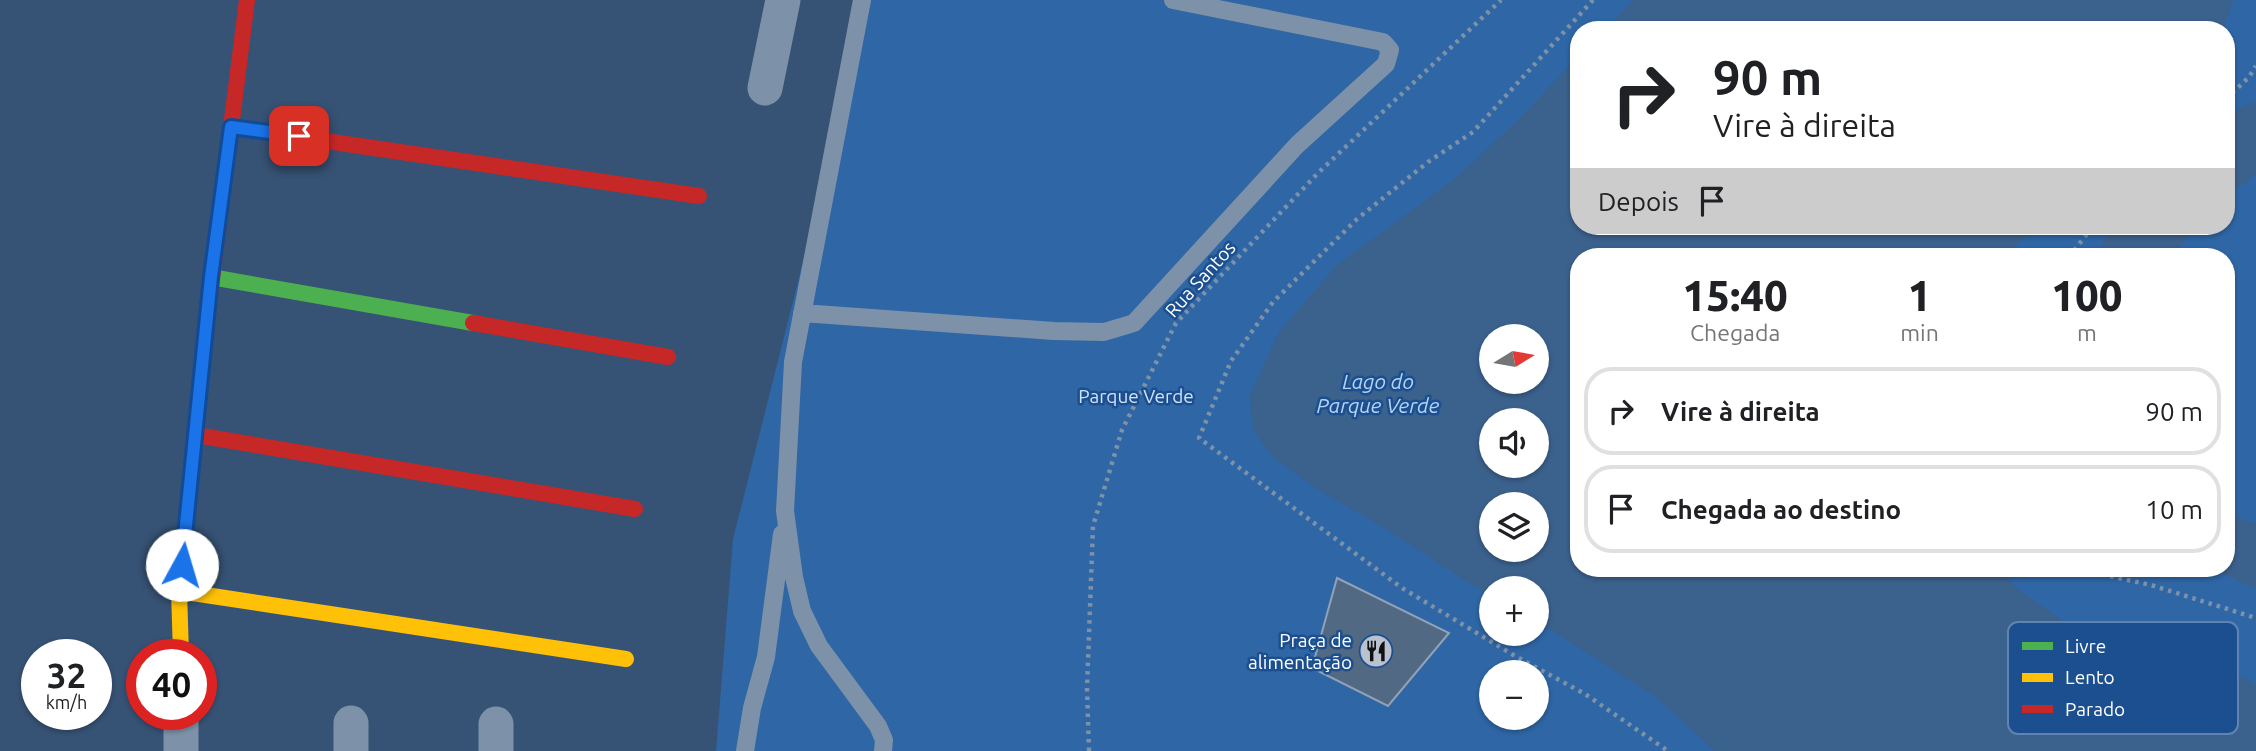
<!DOCTYPE html>
<html lang="pt">
<head>
<meta charset="utf-8">
<style>
  :root { --surface:#fff; --page:#f2f2f2; --text:#202124; --muted:#757577; --line:#e0e0e0 }
  body { margin:0; font-family:Ubuntu,sans-serif; background:var(--page); color:var(--text); height:100vh; display:flex; flex-direction:column; font-size:26px; white-space:nowrap }
  * { box-sizing:border-box; margin:0 }
  p { font-size:23px; color:var(--muted) }
  .icon { flex:none; width:38px; height:38px; fill:none; stroke:currentColor; stroke-width:2; stroke-linecap:round; stroke-linejoin:round }
  .map { position:relative; flex:1; overflow:hidden }
  .panel { position:absolute; left:1570px; top:248px; width:665px; height:329px; display:flex; flex-direction:column; background:var(--surface); border-radius:28px; box-shadow:0 2px 5px #0004 }
  .panel>* { flex:none }
  .hud { position:absolute; left:1570px; top:21px; width:665px; height:214px; border-radius:28px; box-shadow:0 2px 5px #0004; background:#fff; color:var(--text); overflow:hidden }
  .needle { width:46px; rotate:79deg }
  .controls { position:absolute; left:1479px; top:324px; display:grid; gap:14px }
  .controls a { display:grid; place-items:center; width:70px; height:70px; border-radius:50%; background:var(--surface); box-shadow:0 2px 5px #0004; font-size:35px }
  .speed { position:absolute; left:21px; top:639px; display:flex; gap:14px; font-size:35px; font-weight:700; text-align:center }
  .speed>* { display:grid; place-content:center; width:91px; height:91px; border-radius:50%; background:var(--surface); box-shadow:0 2px 5px #0004; line-height:1 }
  .speed small { font-size:18px; font-weight:400 }
  .speed .limit { border:10px solid #d22; background:#fff; color:#111 }
  .pin { position:absolute; display:grid; place-items:center; width:60px; height:60px; color:#fff; margin:-30px; border-radius:14px; box-shadow:0 4px 10px #0006 }
  .me { position:absolute; width:77px; margin:-38px; rotate:6deg; stroke-linejoin:round; filter:drop-shadow(0 0 5px #0008) }
  .turn { display:flex; align-items:center; gap:24px; height:147px; padding:0 28px; font-size:32px }
  .turn .icon { width:91px; height:91px; stroke-width:2.5 }
  .turn b { display:block; font-size:49px; line-height:60px }
  .then { display:flex; align-items:center; height:66px; padding:0 28px; background:#0003; gap:14px; font-size:26px }
  .eta { display:flex; justify-content:space-evenly; align-items:center; height:119px; text-align:center }
  .eta b { font-size:42px; font-weight:800; line-height:49px }
  ul { padding:0; list-style:none }
  li { display:flex; align-items:center; gap:21px; height:88px; margin:0 14px 10px; padding:0 14px; border:4px solid var(--line); border-radius:28px }
  li div { flex:1 }
  li b { display:block; font-size:26px }
  li em { font-style:normal }
  .map>svg:first-child { display:block }
  .green { fill:#2f66a5; fill-rule:evenodd }
  .water { fill:#3b618d; fill-rule:evenodd }
  .lines { fill:none; stroke-linecap:round; stroke-linejoin:round }
  .river { stroke:#3b618d; stroke-width:58 }
  .building { fill:#526984; stroke:#92a2b6; stroke-width:2 }
  .path { stroke:#7d92a8; stroke-width:4.5; stroke-dasharray:3.5 5; stroke-linecap:butt }
  .lane { stroke:#7d92a8; stroke-width:18 }
  .street { stroke:#7d92a8; stroke-width:35 }
  .fast { stroke:#4caf50; stroke-width:16 }
  .slow { stroke:#ffc107; stroke-width:16 }
  .jam { stroke:#c62828; stroke-width:16 }
  .route-casing { stroke:#114b97; stroke-width:18 }
  .route { stroke:#1a73e8; stroke-width:12 }
  .labels { text-anchor:middle; dominant-baseline:central; stroke-width:5; stroke-linejoin:round; paint-order:stroke }
  .street-label { font-size:19px; fill:#fff; stroke:#1b4f8f }
  .park-label { font-size:19px; fill:#cfe3fa; stroke:#1b4f8f }
  .poi-label { font-size:19px; fill:#fff; stroke:#1b4f8f; text-anchor:end }
  .water-label { font-size:21px; font-style:italic; fill:#b5d3f5; stroke:#1b4f8f }
  .key { fill:#1b4f8f; stroke:#5f84b1; stroke-width:2 }
  .key-label { font-size:19px; fill:#fff }
</style>
</head>
<body>
<div class="map">
<svg width="2256" height="751" viewBox="0 0 2256 751">
  <rect width="100%" height="100%" fill="#365274"/>
  <path class="green" d="M869 0H2256V751H716L733 539ZM1578 30H2226V226H1578ZM1578 257H2226V569H1578ZM1491 336H1536V382H1491ZM1491 420H1536V466H1491ZM1491 504H1536V550H1491ZM1491 588H1536V634H1491ZM1491 672H1536V718H1491Z"/>
  <path class="water" d="M1634 0H2233L2223 30H1605Z
    M1578 57V226H2040L2005 254 2004 257H1578V569H1998L2016 588 2075 629 2135 639 2215 663 2256 685V751H1715L1656 697 1537 621 1536 588H1491V595L1469 583 1386 529 1317 489 1273 457 1253 430 1250 396 1279 332 1337 265 1456 178 1518 120ZM1491 336H1536V382H1491ZM1491 420H1536V466H1491ZM1491 504H1536V550H1491Z"/>
  <g class="lines">
    <path class="river" d="M2226 161 2256 132
      M2128 257 2160 226
      M2226 545 2241 549 2256 558"/>
  </g>
  <path class="building" d="M1337 578 1449 633 1388 706 1312 668Z"/>
  <g class="lines">
    <path class="path" d="M1593 0 1473 132 1428 162 1357 219 1273 302 1231 361 1199 438 1402 588 1515 656 1585 694 1668 751
      M2226 99 2249 77 2256 66
      M2069 257 2093 226
      M2077 569 2151 585 2256 618
      M1089 751 1087 689 1093 526 1122 430 1176 323 1318 173 1501 0"/>
    <path class="lane" d="M862 0 793 362 785 511 794 577 802 611 819 646 878 726 884 740 883 751
      M802 313 1054 331 1104 332 1134 323 1297 145 1386 64 1390 50 1383 42 1173 0
      M745 751 752 708 766 657 782 534"/>
    <path class="street" d="M765 88 783 0
      M351 723V751
      M496 724V751
      M181 751V714"/>
    <path class="fast" d="M211 277 473 323"/>
    <path class="slow" d="M179 591 626 659
      M181 654 179 591 206 327"/>
    <path class="jam" d="M231 127 699 196
      M473 323 668 357
      M206 327 247 0
      M196 435 635 509"/>
  </g>
  <g class="lines">
    <defs>
      <path id="route" d="M182 565 211 277 231 127 299 136"/>
    </defs>
    <use href="#route" class="route-casing"/>
    <use href="#route" class="route"/>
  </g>
  <defs>
    <symbol id="restaurant-disc" viewBox="-11 -11 22 22"><circle r="9.5" fill="#b9c2ce" stroke="#1b4f8f"/><path d="M-5-6h1v4h1v-4h1v4h1v-4h1v5L-1.5 .5V6h-2V.5L-5-1ZM5-6V6H3V1.5H1.5Q1.5-4 5-6Z" fill="#111"/></symbol>
  </defs>
  <g fill-rule="evenodd">
    <use href="#restaurant-disc" x="1357" y="632" width="38" height="38"/>
  </g>
  <g class="labels">
    <g class="street-label">
      <text transform="translate(1200 279) rotate(-48)">Rua Santos</text>
    </g>
    <g class="park-label">
      <text x="1136" y="396">Parque Verde</text>
    </g>
    <g class="poi-label">
      <text x="1352" y="640">Praça de<tspan x="1352" dy="22">alimentação</tspan></text>
    </g>
    <g class="water-label">
      <text x="1378" y="381">Lago do<tspan x="1378" dy="24">Parque Verde</tspan></text>
    </g>
  </g>
  <rect x="2008" y="622" width="230" height="112" rx="10" class="key"/>
  <rect x="2022" y="642" width="31" height="8" fill="#4caf50"/>
  <rect x="2022" y="673" width="31" height="9" fill="#ffc107"/>
  <rect x="2022" y="705" width="31" height="8" fill="#c62828"/>
  <g class="key-label">
    <text x="2065" y="653">Livre</text>
    <text x="2065" y="684">Lento</text>
    <text x="2065" y="716">Parado</text>
  </g>
</svg>
<div class="controls">
<a><svg class="needle" viewBox="-14 -14 28 28"><path d="M0-13l5 13h-10z" fill="#e53935"/><path d="M0 13l5-13h-10z" fill="#757577"/></svg></a>
<a><svg class="icon" aria-label="sound" viewBox="0 0 24 24"><path d="M4 9h4l5-4v14l-5-4H4zM17 9q2 3 0 6"/></svg></a>
<a><svg class="icon" aria-label="layers" viewBox="0 0 24 24"><path d="M12 4l9 5-9 5-9-5zM3 14l9 5 9-5"/></svg></a>
<a>+</a>
<a>−</a>
</div>
<div class="speed"><div>32<small>km/h</small></div><div class="limit">40</div></div>
<div class="pin" style="left:299px;top:136px;background:#d93025"><svg class="icon" aria-label="arrive" viewBox="0 0 24 24"><path d="M6 21V4h12l-3 4 3 4H6"/></svg></div>
<svg class="me" style="left:182px;top:565px" viewBox="-20 -20 40 40"><circle r="19" fill="#fff"/><path d="M0-13L10 11 0 6-10 11z" fill="#1a73e8"/></svg>
<div class="hud">
<div class="turn"><svg class="icon" aria-label="right" viewBox="0 0 24 24"><path d="M7 20v-9h11M14 6l5 5-5 5"/></svg><div><b>90 m</b>Vire à direita</div></div>
<div class="then">Depois<svg class="icon" aria-label="arrive" viewBox="0 0 24 24"><path d="M6 21V4h12l-3 4 3 4H6"/></svg></div>
</div>
<section class="panel">
<div class="eta">
<div><b>15:40</b><p>Chegada</p></div>
<div><b>1</b><p>min</p></div>
<div><b>100</b><p>m</p></div>
</div>
<ul>
<li><svg class="icon" aria-label="right" viewBox="0 0 24 24"><path d="M7 20v-9h11M14 6l5 5-5 5"/></svg><div><b>Vire à direita</b></div><em>90 m</em></li>
<li><svg class="icon" aria-label="arrive" viewBox="0 0 24 24"><path d="M6 21V4h12l-3 4 3 4H6"/></svg><div><b>Chegada ao destino</b></div><em>10 m</em></li>
</ul>
</section>
</div>
</body>
</html>
